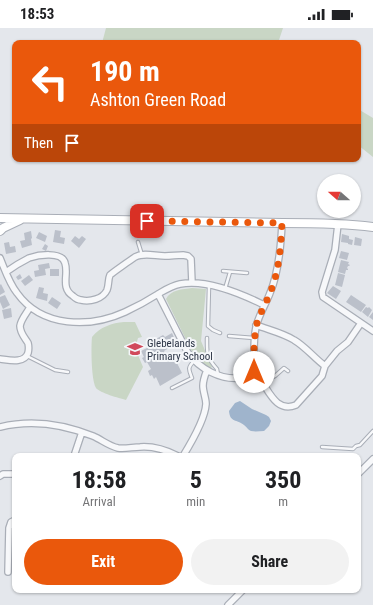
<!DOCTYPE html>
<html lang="en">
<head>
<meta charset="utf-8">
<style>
  :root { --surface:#fff; --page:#f2f2f2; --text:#202124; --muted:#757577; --accent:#ea580c }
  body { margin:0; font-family:"Roboto Condensed",sans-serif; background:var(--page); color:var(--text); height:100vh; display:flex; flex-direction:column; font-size:15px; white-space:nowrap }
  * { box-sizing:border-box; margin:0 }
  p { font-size:13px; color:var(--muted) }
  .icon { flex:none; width:22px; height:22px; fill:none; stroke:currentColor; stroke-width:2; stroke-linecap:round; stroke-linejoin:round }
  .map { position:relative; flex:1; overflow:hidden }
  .sheet { position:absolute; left:12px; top:425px; width:349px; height:140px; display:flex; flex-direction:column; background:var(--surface); border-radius:8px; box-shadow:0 1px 3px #0004 }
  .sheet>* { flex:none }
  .banner { position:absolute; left:12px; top:12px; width:349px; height:122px; border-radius:8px; box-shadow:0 1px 3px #0004; background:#ea580c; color:#fff; overflow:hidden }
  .needle { width:26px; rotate:291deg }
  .tools { position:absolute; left:317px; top:146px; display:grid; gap:8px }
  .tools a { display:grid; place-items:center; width:44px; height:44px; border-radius:50%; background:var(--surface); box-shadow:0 1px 3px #0004; font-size:20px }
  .pin { position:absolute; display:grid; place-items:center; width:34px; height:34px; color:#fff; margin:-17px; border-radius:8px; box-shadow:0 2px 6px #0006 }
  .me { position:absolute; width:44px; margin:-22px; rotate:0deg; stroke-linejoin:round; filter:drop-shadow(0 0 3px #0008) }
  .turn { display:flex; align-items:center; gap:14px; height:84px; padding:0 12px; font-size:18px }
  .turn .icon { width:52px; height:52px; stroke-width:2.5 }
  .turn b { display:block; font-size:28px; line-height:34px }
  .then { display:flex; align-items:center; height:38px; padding:0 12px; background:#0003; gap:8px; font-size:15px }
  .eta { display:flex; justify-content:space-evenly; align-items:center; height:68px; text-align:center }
  .eta b { font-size:24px; font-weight:700; line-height:28px }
  .button { display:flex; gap:8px; margin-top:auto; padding:8px 12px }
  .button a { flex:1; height:46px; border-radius:24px; background:var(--accent); color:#fff; font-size:16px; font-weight:700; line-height:46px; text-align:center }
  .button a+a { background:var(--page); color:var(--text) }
  .status { display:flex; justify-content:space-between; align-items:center; height:28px; padding:0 20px; background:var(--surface); direction:ltr }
  .status svg { height:11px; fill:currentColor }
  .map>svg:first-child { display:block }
  .green { fill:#c9d6c5 }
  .water { fill:#9fb4cc }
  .building { fill:#bbc0ca }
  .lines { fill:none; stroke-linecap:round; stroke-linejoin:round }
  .lane-casing { stroke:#a9aeb7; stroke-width:4.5 }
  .street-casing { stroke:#a9aeb7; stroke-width:8 }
  .secondary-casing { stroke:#a9aeb7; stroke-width:10 }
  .lane { stroke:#f7f8fa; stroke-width:2.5 }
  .street { stroke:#f7f8fa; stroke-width:5.5 }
  .secondary { stroke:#fff; stroke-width:8 }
  .route { stroke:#ea580c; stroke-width:7; stroke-dasharray:0 12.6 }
  .labels { text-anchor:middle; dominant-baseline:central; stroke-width:4; stroke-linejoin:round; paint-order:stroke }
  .poi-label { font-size:11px; fill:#2b3445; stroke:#f4f6f9; text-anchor:start }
</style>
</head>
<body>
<div class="status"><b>18:53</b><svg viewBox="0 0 49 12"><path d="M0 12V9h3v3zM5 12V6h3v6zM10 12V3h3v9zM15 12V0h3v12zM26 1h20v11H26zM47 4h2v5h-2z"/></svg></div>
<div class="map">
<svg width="373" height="577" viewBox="0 0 373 577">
  <rect width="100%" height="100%" fill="#e4e7ec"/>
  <path class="green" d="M106 0H283L278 15H102Z
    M358 81 373 90V129L358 117Z
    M192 260 206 261 201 313 212 339 210 341 200 333 191 322 166 271C170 262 183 261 192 260Z
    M124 294H135L142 309 138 310 136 317 138 321V327L143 339 126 372C119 370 100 365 96 360 91 352 91 318 92 309 100 299 112 295 124 294Z"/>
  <path class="water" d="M240 373 252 381 266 387 269 389 271 393 269 398 264 403C260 403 256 404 251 403 248 402 247 399 244 397 237 391 230 395 229 383L235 375Z"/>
  <path class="building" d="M55 202 61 203 60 209 65 210 64 216 53 214Z
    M31 203 32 210 31 211 32 217 22 220 20 213 25 212 24 205Z
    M39 204 47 208 45 214 36 210Z
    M342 206 349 208V211L353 212 352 217 348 216V215L341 214Z
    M75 208 79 211 82 208 86 211 79 220 71 213Z
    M355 209 362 211 361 218 354 217Z
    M9 214 10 219 15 218 16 224 6 226 4 215Z
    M45 216 48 218 46 223 42 221Z
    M341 223 349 225 347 232 339 230Z
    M341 232 349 234 348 236 350 237 349 238H348L347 240 348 241V242H346L345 246 338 244Z
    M49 235 50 240 45 241 46 247 35 249 34 243 39 242 38 237Z
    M50 241H59V248H50Z
    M338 245 345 247 342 259 335 257Z
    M20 246 22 250 18 252 16 249Z
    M29 247 33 252 25 258 21 253Z
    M1 256 5 264 0 267V257Z
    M333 258 341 263 336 271 327 265Z
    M39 259 44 260 43 265 48 266 47 273 36 270Z
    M5 267 10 277 3 281 0 274V269Z
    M351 267 366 277 361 284 346 274Z
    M52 269 61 275 57 281 48 275Z
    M366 279 368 280 369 279 372 282 368 289 362 284Z
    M11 280 12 289 4 291 2 282Z
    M373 284V292L369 289Z
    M172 305 176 314 168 318 169 320 164 323 168 331 172 329 175 334 176 333 182 345 160 358 156 349 154 351 152 347 150 348 148 343 151 341 147 334 145 335 142 330 144 329 141 323 153 317 152 315 157 313 156 311 163 307 165 309Z"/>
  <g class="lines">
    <defs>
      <path id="lane" d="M138 214 142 227
        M223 243 247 245
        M209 258 208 298 213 302 220 305
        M225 261 230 244
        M229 308 254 310
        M207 310C207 325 206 329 217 341L218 347
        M27 328 55 342 68 344
        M263 355 275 348 284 340 288 343
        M172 360 192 350C189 342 187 340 194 333
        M322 419 353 421 356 418 360 417 373 403"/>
      <path id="street" d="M282 195C281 217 279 244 270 265 266 276 259 286 256 299 254 308 254 317 254 326 255 333 257 339 254 344 257 348 261 353 264 357 271 368 279 384 296 377L322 348 325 338 337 323 348 314 361 295
        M338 196 335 222 322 264 323 269 326 271 373 303
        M0 230C5 242 9 255 17 265 42 300 90 300 125 284 136 279 147 273 158 266 165 262 171 258 180 256 206 251 240 265 264 277
        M6 244C13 239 21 234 29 230 38 227 62 223 65 235 69 246 60 260 73 268 75 270 78 272 81 272 90 274 103 271 107 262 109 257 108 251 110 247 112 245 132 231 135 229 144 224 155 228 165 228 171 228 177 227 183 227L188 228 191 231 192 255
        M158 266 188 325C200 341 220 352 240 350 246 349 250 349 254 344
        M256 297C269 302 283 305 294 312 306 319 314 330 325 338
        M0 331C9 332 24 336 28 325 29 321 29 319 28 315 25 310 20 305 20 298 21 291 27 285 30 279
        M0 399C32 391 63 396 93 408 102 412 109 418 118 420 125 421 133 419 140 419 153 418 166 422 178 428
        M74 428 82 404
        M183 428C191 415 205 392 206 376 206 370 203 364 203 358 203 352 205 347 207 342
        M358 446 373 431
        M0 448 3 446H15
        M8 544 9 500 11 494 15 492
        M228 577 243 562"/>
      <path id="secondary" d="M0 190 282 195C312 195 343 195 373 199
        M0 203 3 200 20 192"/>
    </defs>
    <use href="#lane" class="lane-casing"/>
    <use href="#street" class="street-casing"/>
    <use href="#secondary" class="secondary-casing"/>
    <use href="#lane" class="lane"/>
    <use href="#street" class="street"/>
    <use href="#secondary" class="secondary"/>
  </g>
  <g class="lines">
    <path class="route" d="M147 193 282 195C281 218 279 244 270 265 266 276 259 286 256 299 255 307 254 315 254 323 254 330 257 338 254 344"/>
  </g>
  <defs>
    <symbol id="school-bare" viewBox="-9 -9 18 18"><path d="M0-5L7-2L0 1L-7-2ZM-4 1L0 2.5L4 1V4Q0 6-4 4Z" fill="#d1495b" stroke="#f4f6f9" stroke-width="2.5" paint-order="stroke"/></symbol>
  </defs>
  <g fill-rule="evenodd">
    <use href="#school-bare" x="124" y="310" width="22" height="22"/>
  </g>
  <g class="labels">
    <g class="poi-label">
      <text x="147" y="315">Glebelands<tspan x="147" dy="13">Primary School</tspan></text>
    </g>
  </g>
</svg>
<div class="tools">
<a><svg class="needle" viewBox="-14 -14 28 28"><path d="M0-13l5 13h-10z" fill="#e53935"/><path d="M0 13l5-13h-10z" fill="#757577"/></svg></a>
</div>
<div class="pin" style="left:147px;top:193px;background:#d93025"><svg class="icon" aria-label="arrive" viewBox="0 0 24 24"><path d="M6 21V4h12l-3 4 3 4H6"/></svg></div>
<svg class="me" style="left:254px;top:344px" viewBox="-20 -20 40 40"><circle r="19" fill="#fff"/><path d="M0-13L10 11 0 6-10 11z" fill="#ea580c"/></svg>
<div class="banner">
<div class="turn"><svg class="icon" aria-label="left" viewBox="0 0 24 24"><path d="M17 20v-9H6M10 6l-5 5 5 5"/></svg><div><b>190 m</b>Ashton Green Road</div></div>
<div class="then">Then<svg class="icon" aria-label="arrive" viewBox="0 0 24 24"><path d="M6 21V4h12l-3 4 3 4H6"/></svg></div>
</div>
<section class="sheet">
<div class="eta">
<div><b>18:58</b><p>Arrival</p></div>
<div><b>5</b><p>min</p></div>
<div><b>350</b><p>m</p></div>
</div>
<div class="button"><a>Exit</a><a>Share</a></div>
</section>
</div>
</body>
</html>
